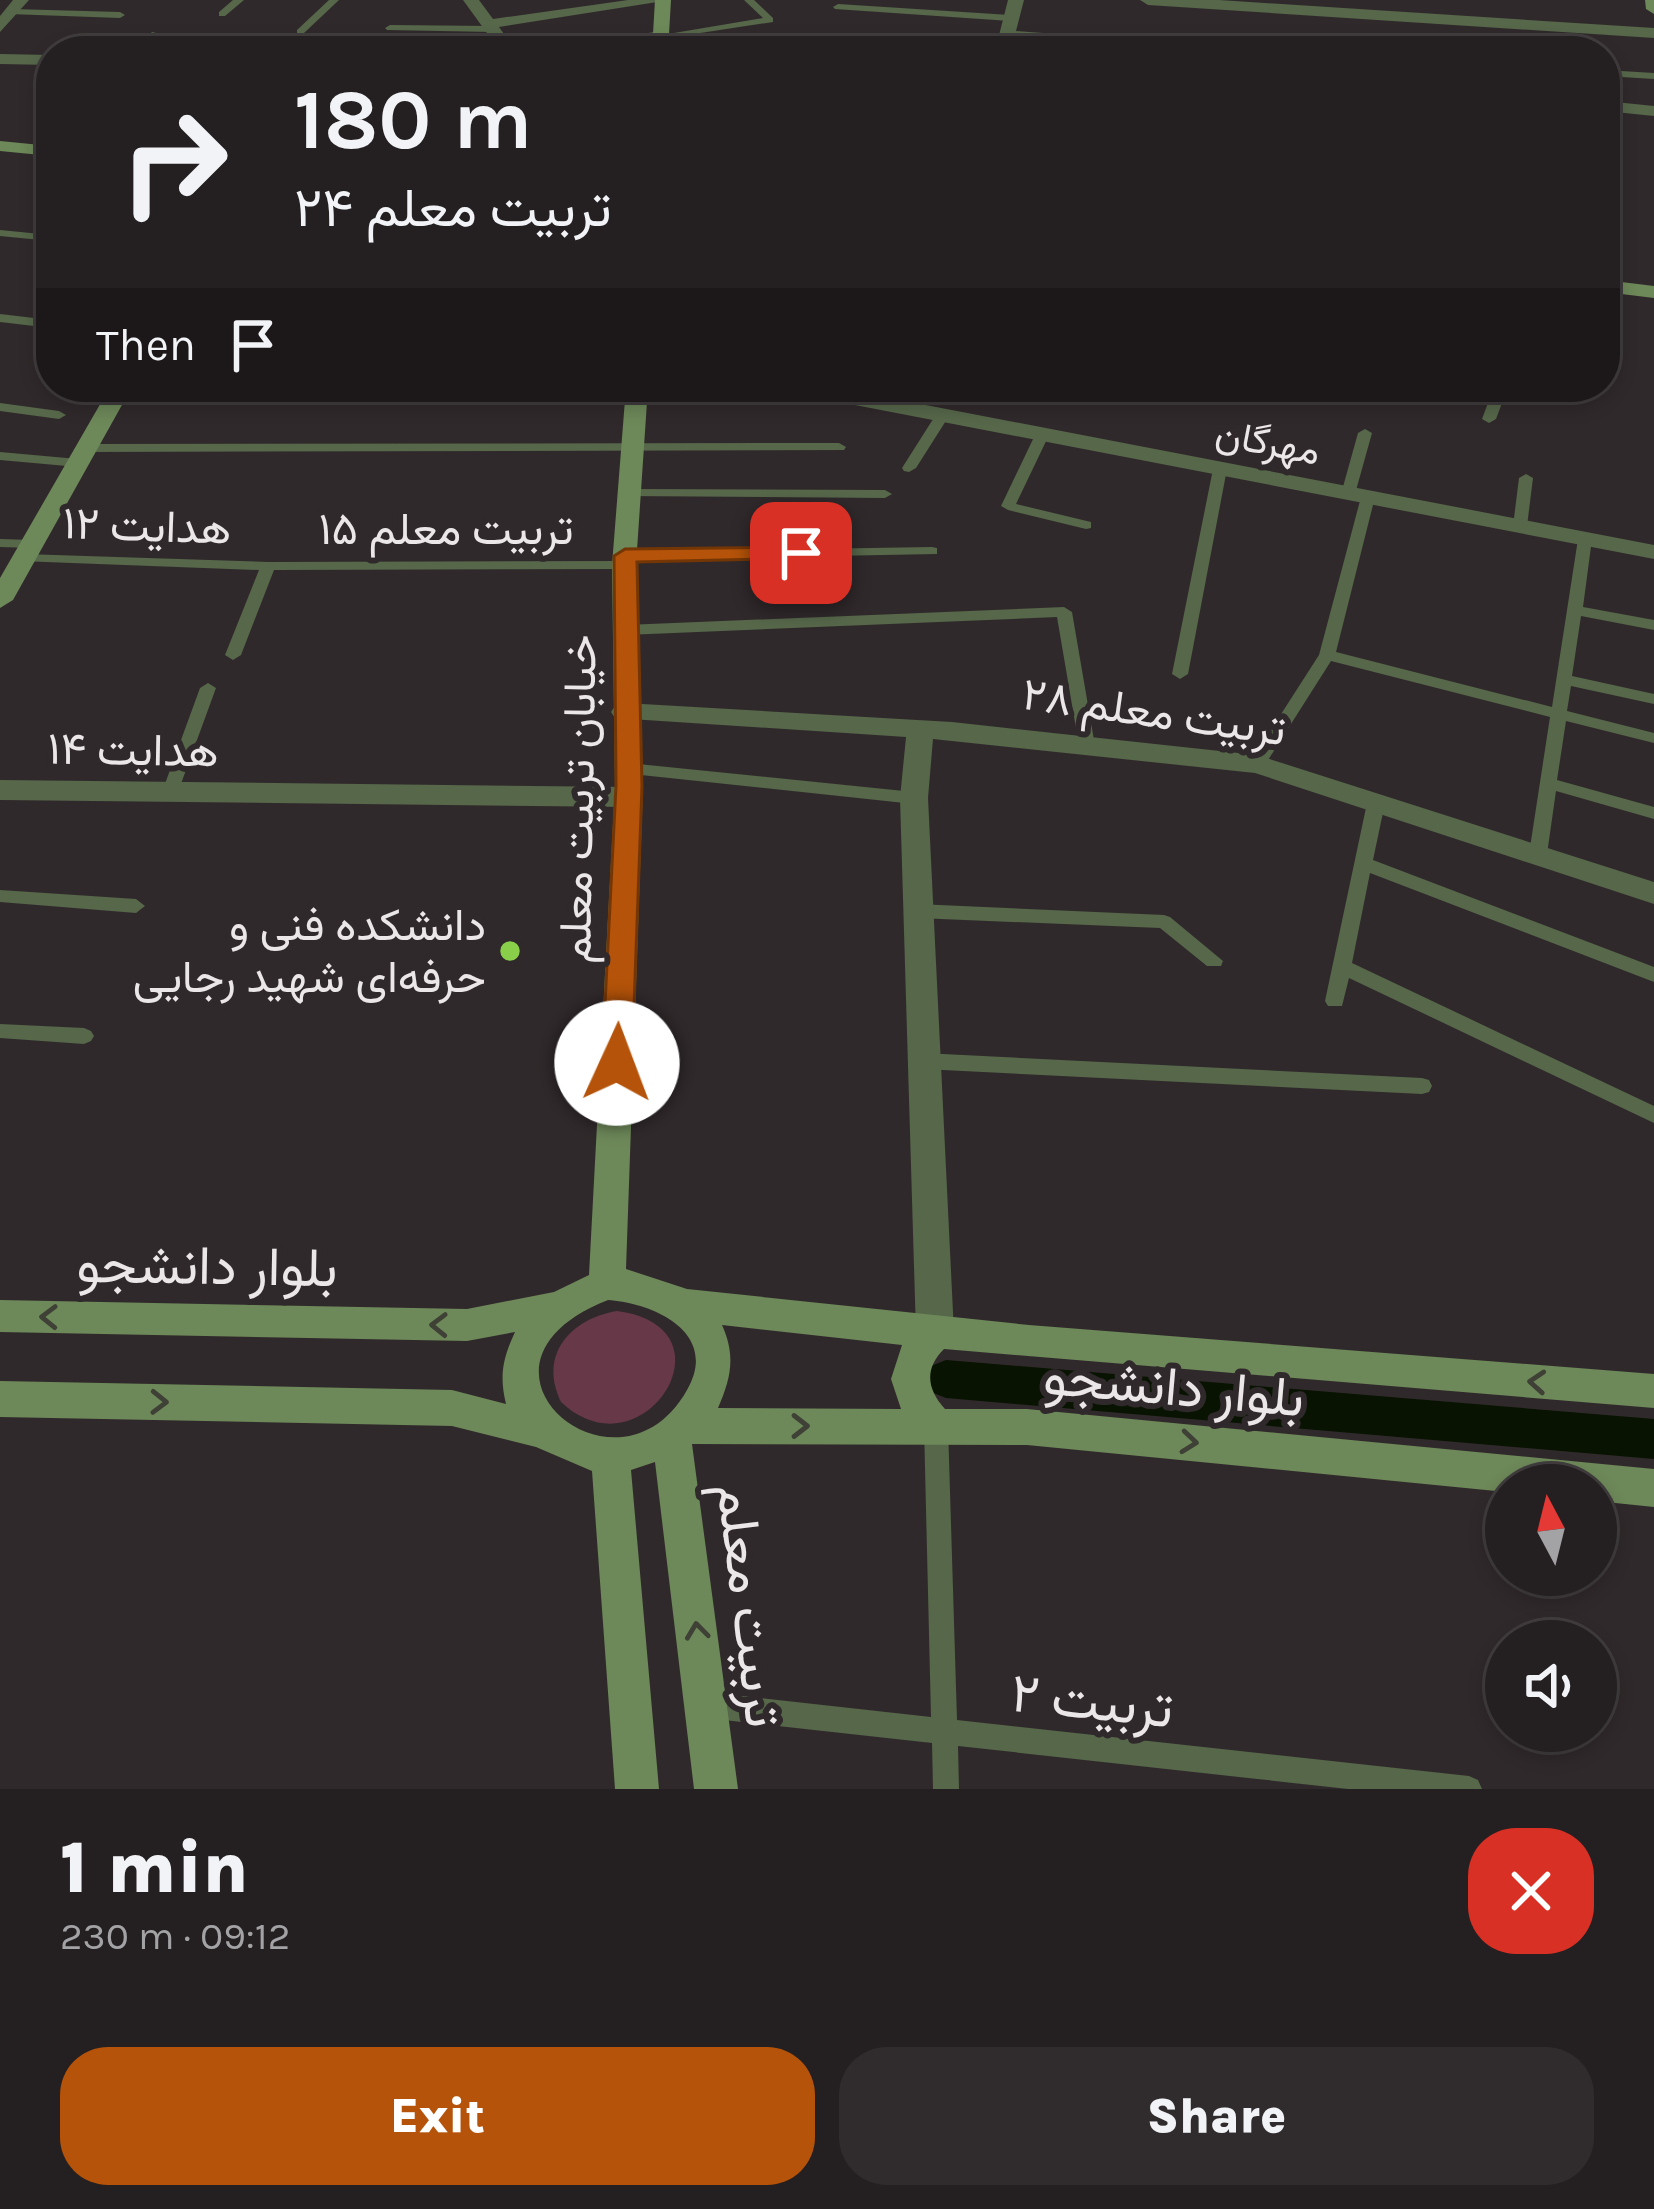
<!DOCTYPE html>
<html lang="en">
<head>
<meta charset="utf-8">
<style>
  :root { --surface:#241f20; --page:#302c2d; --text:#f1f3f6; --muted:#a3a2a5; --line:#413d3e; --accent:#b45309 }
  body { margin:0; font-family:Karla,Vazirmatn,sans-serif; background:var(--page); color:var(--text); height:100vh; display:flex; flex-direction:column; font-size:45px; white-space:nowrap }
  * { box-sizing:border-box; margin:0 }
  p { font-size:39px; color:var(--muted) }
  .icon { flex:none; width:66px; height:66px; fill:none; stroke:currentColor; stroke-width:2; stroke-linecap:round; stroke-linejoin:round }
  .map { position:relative; height:1789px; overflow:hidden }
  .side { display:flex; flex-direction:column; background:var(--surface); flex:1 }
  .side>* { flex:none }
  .top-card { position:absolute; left:36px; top:36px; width:1584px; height:366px; border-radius:48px; box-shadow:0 6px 18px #0003,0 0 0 3px var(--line); background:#241f20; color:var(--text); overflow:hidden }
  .needle { width:78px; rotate:353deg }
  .tools { position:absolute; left:1485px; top:1464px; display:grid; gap:24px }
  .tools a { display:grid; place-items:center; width:132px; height:132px; border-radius:50%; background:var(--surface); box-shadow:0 6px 18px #0003,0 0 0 3px var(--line); font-size:60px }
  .pin { position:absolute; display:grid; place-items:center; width:102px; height:102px; color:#fff; margin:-51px; border-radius:24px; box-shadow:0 6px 18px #0006 }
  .me { position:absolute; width:132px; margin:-66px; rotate:2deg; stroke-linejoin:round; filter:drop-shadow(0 0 9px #0008) }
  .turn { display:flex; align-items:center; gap:42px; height:252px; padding:0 60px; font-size:54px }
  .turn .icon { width:156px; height:156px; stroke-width:2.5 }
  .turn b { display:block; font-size:84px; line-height:102px }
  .then { display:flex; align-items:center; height:114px; padding:0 60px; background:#0003; gap:24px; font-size:45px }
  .round { display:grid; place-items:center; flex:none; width:126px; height:126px; border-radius:48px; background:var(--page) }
  .summary { display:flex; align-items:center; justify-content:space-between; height:204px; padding:0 60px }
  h1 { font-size:72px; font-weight:800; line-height:90px }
  .button { display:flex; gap:24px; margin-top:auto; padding:24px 60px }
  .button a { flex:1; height:138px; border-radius:48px; background:var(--accent); color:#fff; font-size:48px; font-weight:800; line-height:138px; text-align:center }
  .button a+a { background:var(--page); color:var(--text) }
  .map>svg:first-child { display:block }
  .green { fill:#663848 }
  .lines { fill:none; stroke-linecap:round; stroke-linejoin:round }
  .canal { fill:#081401; fill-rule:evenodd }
  .lane { fill:#56674a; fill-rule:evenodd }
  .street { fill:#56674a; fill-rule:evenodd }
  .secondary { fill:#6d8859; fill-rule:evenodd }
  .oneway { stroke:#3f4136 }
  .route { fill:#b45309; stroke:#753606; stroke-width:3 }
  .poi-dot { fill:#89cf49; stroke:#30292b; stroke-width:4.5 }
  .labels { text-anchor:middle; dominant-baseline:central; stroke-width:12; stroke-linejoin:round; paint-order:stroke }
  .far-street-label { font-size:39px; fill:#ebe6e7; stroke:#30292b }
  .street-label { font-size:45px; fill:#ebe6e7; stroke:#30292b }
  .poi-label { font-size:45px; fill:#ebe6e7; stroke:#30292b; text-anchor:end }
  .near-street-label { font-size:54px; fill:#ebe6e7; stroke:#30292b }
</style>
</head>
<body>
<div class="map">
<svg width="1654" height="1789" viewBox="0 0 1654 1789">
  <rect width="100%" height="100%" fill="#30292b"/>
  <path class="green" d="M617 1311C740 1327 642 1479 561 1402 538 1355 570 1319 617 1311Z"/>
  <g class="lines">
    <path class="canal" d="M946 1360 1654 1419V1459L946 1398 931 1392 925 1379 931 1366Z"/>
    <path class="lane" d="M233 0H244L225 16H219V12Z
      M329 0H339L303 34H297V30Z
      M744 0H754L773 18V22L661 39 656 36 763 18Z
      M838 4 1010 15 1015 18 1010 21 835 9 833 7Z
      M12 9 120 12 125 15 120 18 9 14 7 12Z
      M390 25 492 26 497 29 492 32 387 30 385 28Z
      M152 32 160 34 146 51H136Z
      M1605 70 1654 73V79L1605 76Z
      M47 113H51V119L42 116Z
      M0 230 51 235V241L0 236Z
      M0 314 51 320V328L0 322Z
      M525 387H642L644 389 637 393 532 391Z
      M1494 387H1508L1496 419 1489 423 1482 419Z
      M0 403 59 411 66 415 59 419 0 411Z
      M942 412 949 416 916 468 909 472 904 471 902 468 935 416Z
      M1365 429 1372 433 1355 494 1348 498 1343 497 1341 494 1358 433Z
      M1042 431 1049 435 1016 504 1091 522V528L1086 529 1008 510 1001 506 1035 435Z
      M839 443 846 447 844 450 87 452 80 448 87 444Z
      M0 452 78 459 85 463 78 467 0 460Z
      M1220 465 1227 469 1188 674 1180 679 1172 674 1213 469Z
      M1526 474 1533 478 1527 526 1520 530 1513 526 1519 478Z
      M630 489 885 490 892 494 885 498 625 496V490Z
      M1368 493 1375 497 1336 652 1552 707 1578 539 1580 536H1590L1592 539 1583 607 1654 620V630L1581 616 1572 676 1654 694V704L1571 686 1567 711 1654 733V743L1566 721 1557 780 1654 807V819L1556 791 1547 854 1544 858H1532L1529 854 1550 717 1331 661 1263 768H1251L1249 764 1319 655 1361 497Z
      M0 539 32 540 39 544 32 548 0 547Z
      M932 547 937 548V554L625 560 618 556 625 552Z
      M24 554 268 562 624 561 631 565 624 569 274 570 241 655 233 660 225 655 259 570 19 561 17 558Z
      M1064 607 1072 612 1095 746 1087 751 1079 746 1057 617 625 635 617 630 625 625Z
      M208 683 216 688 178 792 176 796H164L162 792 200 688Z
      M628 763 914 792 923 798 914 804 622 773 620 769 622 765Z
      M1376 797 1385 803 1373 860 1654 967V982L1370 873 1352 963 1654 1106V1123L1349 978 1342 1006H1328L1325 1001 1367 803Z
      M0 890 136 899 145 906 136 913 0 902Z
      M917 904 1164 915 1170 917 1223 961 1221 966H1207L1160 928 917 918 908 911Z
      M0 1024 84 1028 91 1031 94 1036 91 1041 84 1044 0 1038Z
      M923 1053 1422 1078 1429 1080 1432 1086 1429 1092 1422 1094 923 1069 916 1066 913 1061 916 1056Z
      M936 1415 944 1418 948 1426 957 1720 1469 1776 1478 1780 1482 1789H1348L958 1746 959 1789H933L932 1743 706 1718 697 1714 693 1705 697 1696 706 1692 931 1717 924 1426 928 1418Z"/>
    <path class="street" d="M13 0H29L0 32V16Z
      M463 0H479L493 19 628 0H670L499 27 516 51H500Z
      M1008 0H1024L1016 31 1220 46 1228 51H1155L1014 40 1011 51H995Z
      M1140 0H1219L1654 28V38L1148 5Z
      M661 31 669 36 667 39 581 51H535Z
      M0 54 51 55V65L0 64Z
      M1605 101 1654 106V116L1605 111Z
      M787 387H832L1654 545V559L798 394Z
      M625 703 952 722 1257 755 1654 882V904L1255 773 933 739 928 798 954 1333 948 1345 935 1350 922 1345 916 1333 900 798 906 737 615 718 611 712 615 706Z
      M0 780 629 787 643 797 629 807 0 800Z"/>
    <path class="secondary" d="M655 0H671L668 51H652Z
      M1645 0H1654V14L1646 9Z
      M0 141 51 146V156L0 151Z
      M1605 280 1654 286V298L1605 292Z
      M110 387H132L13 600 0 608V578Z
      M626 387H648L636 565 643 786 626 1269 687 1289 1029 1325 1654 1374V1408L944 1349C924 1369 927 1389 945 1409H1027L1654 1469V1507L1596 1501V1485H1506V1492L1027 1445 692 1444 738 1789H694L655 1462 631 1470 659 1789H615L592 1471 536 1447 452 1426 0 1417V1381L452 1390 506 1404C499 1375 503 1358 515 1332L467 1341 0 1332V1300L467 1309 554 1292 589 1275 615 786 612 565ZM608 1300C654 1303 720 1333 687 1390 618 1513 442 1365 608 1300ZM722 1325 902 1345 891 1379 901 1409 718 1408C731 1378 736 1356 722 1325Z"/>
  </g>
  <defs><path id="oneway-chevron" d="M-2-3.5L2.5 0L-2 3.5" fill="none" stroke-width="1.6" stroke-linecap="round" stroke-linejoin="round" transform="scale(3)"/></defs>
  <g class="oneway">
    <use href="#oneway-chevron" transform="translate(49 1317) rotate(-179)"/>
    <use href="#oneway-chevron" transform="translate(439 1325) rotate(-179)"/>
    <use href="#oneway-chevron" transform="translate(1537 1382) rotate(-176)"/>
    <use href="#oneway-chevron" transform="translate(159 1402) rotate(1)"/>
    <use href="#oneway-chevron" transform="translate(800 1426)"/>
    <use href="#oneway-chevron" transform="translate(1189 1442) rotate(6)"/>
    <use href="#oneway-chevron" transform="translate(697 1631) rotate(-97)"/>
  </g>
  <path class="route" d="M801 547 812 553 809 558 637 562 642 786 632 1063 628 1071H607L602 1063 616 786 614 556 625 549Z"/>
  <circle class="poi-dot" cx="510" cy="951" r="12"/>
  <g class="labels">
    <g class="far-street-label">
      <text transform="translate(1268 442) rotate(11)">مهرگان</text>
    </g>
    <g class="street-label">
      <text transform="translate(147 526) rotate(2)">هدایت ۱۲</text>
      <text x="446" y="529">تربیت معلم ۱۵</text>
      <text transform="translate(1154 712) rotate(8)">تربیت معلم ۲۸</text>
      <text transform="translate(133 750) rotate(1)">هدایت ۱۴</text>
      <text transform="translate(578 799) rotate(-89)">خیابان تربیت معلم</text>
    </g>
    <g class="poi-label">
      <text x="486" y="925">دانشکده فنی و<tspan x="486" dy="52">حرفه‌ای شهید رجایی</tspan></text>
    </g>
    <g class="near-street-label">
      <text transform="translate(207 1266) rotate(1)">بلوار دانشجو</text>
      <text transform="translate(1174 1387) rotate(5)">بلوار دانشجو</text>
      <text transform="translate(750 1605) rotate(83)">تربیت معلم</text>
      <text transform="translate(1092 1701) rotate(6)">تربیت ۲</text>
    </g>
  </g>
</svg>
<div class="tools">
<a><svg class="needle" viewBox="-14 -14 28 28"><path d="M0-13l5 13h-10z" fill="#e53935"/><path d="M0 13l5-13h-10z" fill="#a3a2a5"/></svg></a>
<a><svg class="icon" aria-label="sound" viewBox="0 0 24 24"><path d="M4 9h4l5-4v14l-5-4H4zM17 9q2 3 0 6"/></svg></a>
</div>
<div class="pin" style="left:801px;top:553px;background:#d93025"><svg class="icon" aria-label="arrive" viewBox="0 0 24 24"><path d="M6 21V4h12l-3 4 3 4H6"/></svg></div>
<svg class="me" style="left:617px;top:1063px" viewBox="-20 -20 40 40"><circle r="19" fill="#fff"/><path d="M0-13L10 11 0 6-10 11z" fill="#b45309"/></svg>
<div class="top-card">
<div class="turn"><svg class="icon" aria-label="right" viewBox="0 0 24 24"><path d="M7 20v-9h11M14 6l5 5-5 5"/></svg><div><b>180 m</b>تربیت معلم ۲۴</div></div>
<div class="then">Then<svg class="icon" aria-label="arrive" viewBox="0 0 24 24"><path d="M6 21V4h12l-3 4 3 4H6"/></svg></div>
</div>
</div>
<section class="side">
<div class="summary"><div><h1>1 min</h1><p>230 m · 09:12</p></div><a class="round" style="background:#d93025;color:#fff"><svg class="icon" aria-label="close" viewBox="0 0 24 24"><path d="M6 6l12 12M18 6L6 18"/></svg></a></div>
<div class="button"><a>Exit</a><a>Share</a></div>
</section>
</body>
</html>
